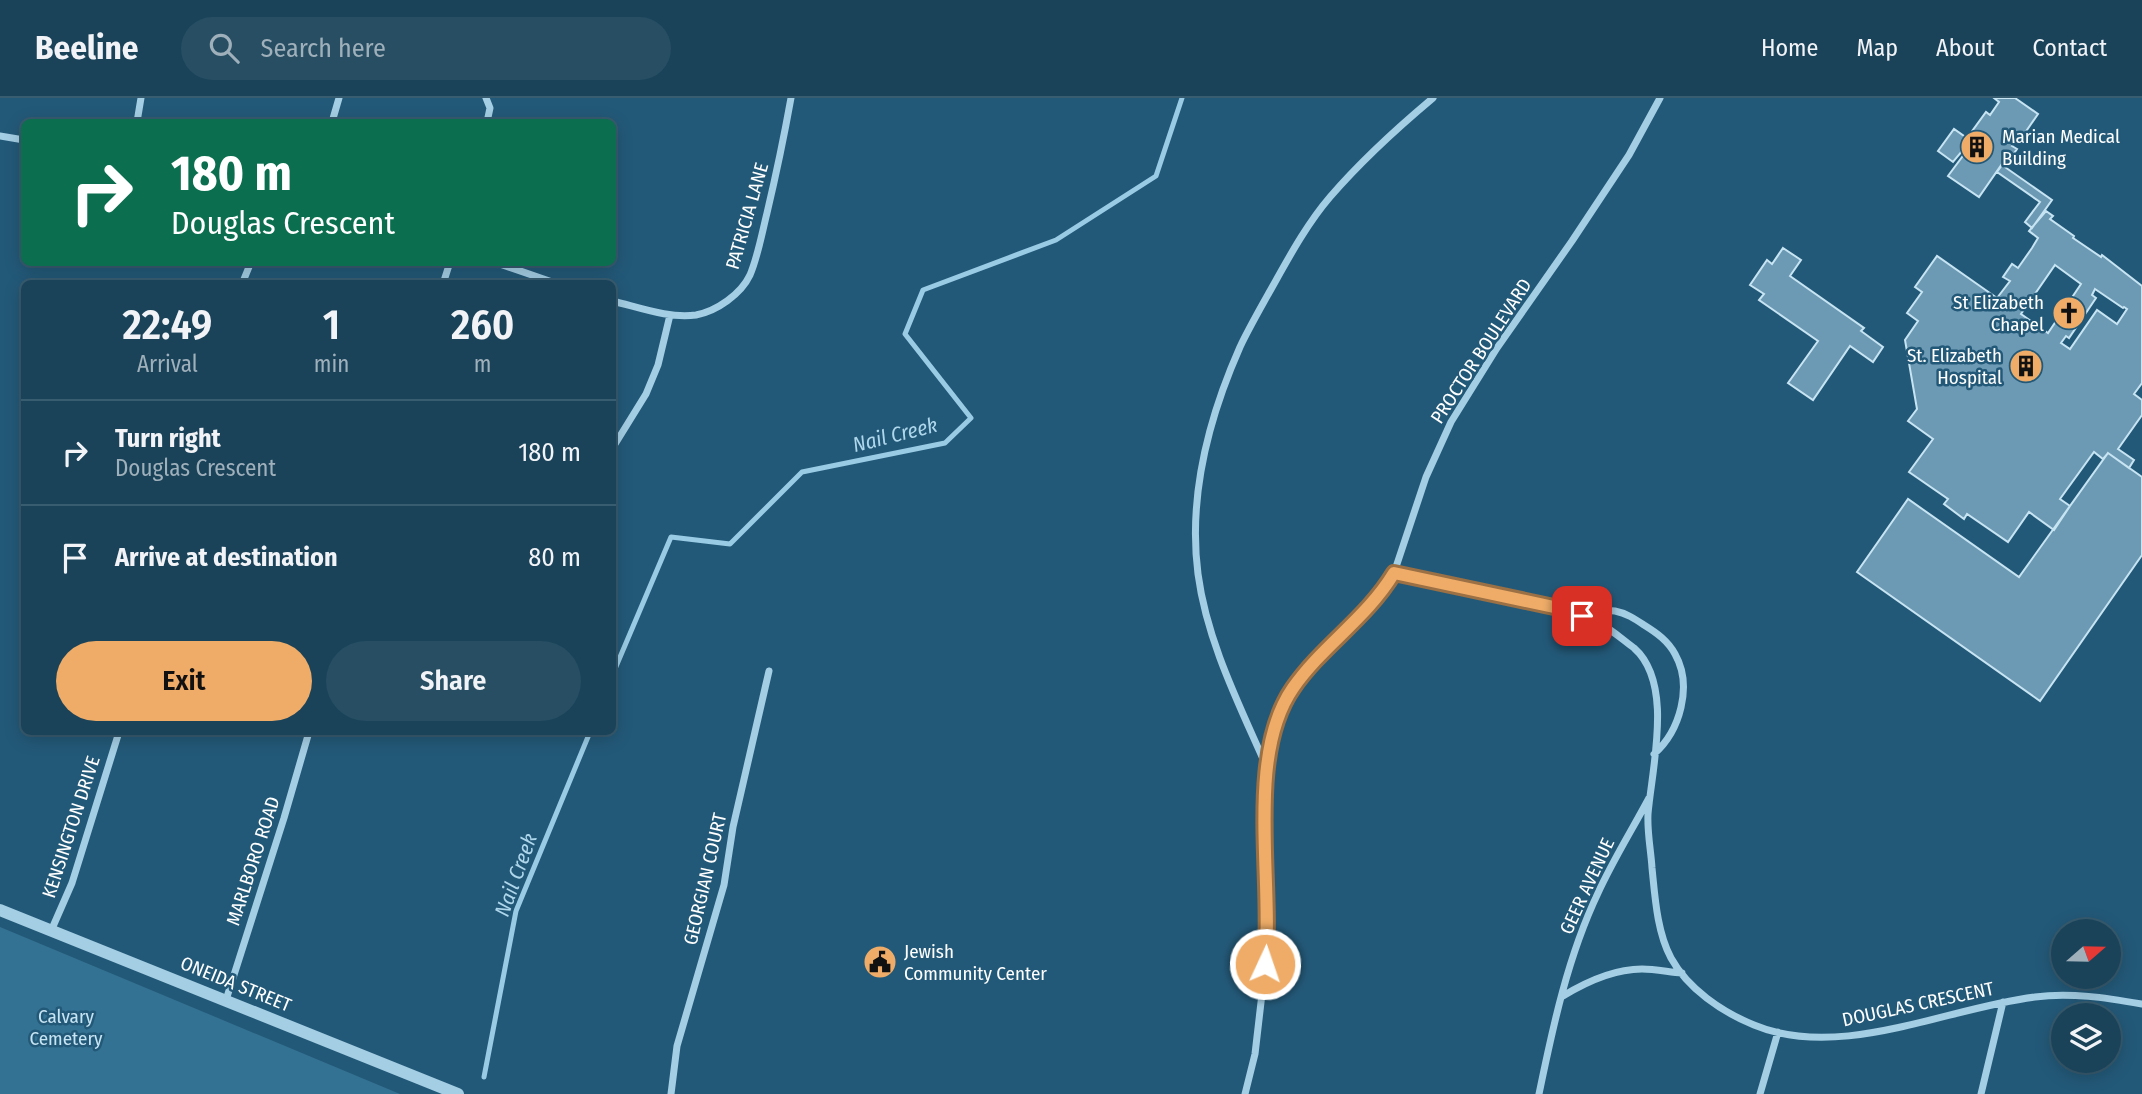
<!DOCTYPE html>
<html lang="en">
<head>
<meta charset="utf-8">
<style>
  :root { --surface:#1a435a; --page:#274e63; --text:#f1f3f6; --muted:#9fb0bb; --line:#385c70; --accent:#eeac68 }
  body { margin:0; font-family:"Fira Sans Condensed",sans-serif; background:var(--page); color:var(--text); height:100vh; display:flex; flex-direction:column; font-size:26px; white-space:nowrap }
  * { box-sizing:border-box; margin:0 }
  p { font-size:23px; color:var(--muted) }
  .icon { flex:none; width:38px; height:38px; fill:none; stroke:currentColor; stroke-width:2; stroke-linecap:round; stroke-linejoin:round }
  .map { position:relative; flex:1; overflow:hidden }
  .drawer { position:absolute; left:21px; top:182px; width:595px; height:455px; display:flex; flex-direction:column; background:var(--surface); border-radius:10px; box-shadow:0 4px 18px #0003,0 0 0 2px var(--line) }
  .drawer>* { flex:none }
  .hud { position:absolute; left:21px; top:21px; width:595px; height:147px; border-radius:10px; box-shadow:0 4px 18px #0003,0 0 0 2px var(--line); background:#0b6e4f; color:#fff; overflow:hidden }
  .needle { width:46px; rotate:70deg }
  .fabs { position:absolute; left:2051px; top:821px; display:grid; gap:14px }
  .fabs a { display:grid; place-items:center; width:70px; height:70px; border-radius:50%; background:var(--surface); box-shadow:0 4px 18px #0003,0 0 0 2px var(--line); font-size:35px }
  .pin { position:absolute; display:grid; place-items:center; width:60px; height:60px; color:#fff; margin:-30px; border-radius:14px; box-shadow:0 4px 10px #0006 }
  .me { position:absolute; width:77px; margin:-38px; rotate:3deg; stroke-linejoin:round; filter:drop-shadow(0 0 5px #0008) }
  .turn { display:flex; align-items:center; gap:24px; height:147px; padding:0 35px; font-size:32px }
  .turn .icon { width:91px; height:91px; stroke-width:2.5 }
  .turn b { display:block; font-size:49px; line-height:60px }
  .eta { display:flex; justify-content:space-evenly; align-items:center; height:119px; text-align:center }
  .eta b { font-size:42px; font-weight:600; line-height:49px }
  .primary-button { display:flex; gap:14px; margin-top:auto; padding:14px 35px }
  .primary-button a { flex:1; height:80px; border-radius:42px; background:var(--accent); color:#111; font-size:28px; font-weight:600; line-height:80px; text-align:center }
  .primary-button a+a { background:var(--page); color:var(--text) }
  ul { padding:0; list-style:none }
  li { display:flex; align-items:center; gap:21px; height:105px; padding:0 35px; border-top:2px solid var(--line) }
  li div { flex:1 }
  li b { display:block; font-size:26px }
  li em { font-style:normal }
  header { display:flex; align-items:center; gap:42px; box-sizing:border-box; height:98px; padding:0 35px; background:var(--surface); border-bottom:2px solid var(--line) }
  header strong { font-size:33px }
  nav { display:flex; gap:38px; margin-inline-start:auto; font-size:24px }
  .search { width:490px; height:63px; background:var(--page); display:flex; align-items:center; gap:18px; box-sizing:border-box; padding:0 24px; border-radius:38px; color:var(--muted); font-size:26px }
  .map>svg:first-child { display:block }
  .green { fill:#347293 }
  .lines { fill:none; stroke-linecap:round; stroke-linejoin:round }
  .stream { stroke:#99cbe4; stroke-width:5 }
  .building { fill:#6c99b3; stroke:#c7e4f3; stroke-width:2; fill-rule:evenodd }
  .minor { stroke:#a4cee4; stroke-width:7 }
  .tertiary { stroke:#a4cee4; stroke-width:12 }
  .route-casing { stroke:#9b7044; stroke-width:18 }
  .route { stroke:#eeac68; stroke-width:12 }
  .labels { text-anchor:middle; dominant-baseline:central; stroke-width:5; stroke-linejoin:round; paint-order:stroke }
  .poi-label { font-size:19px; fill:#fff; stroke:#235978; text-anchor:start }
  .street-label { font-size:19px; fill:#fff; stroke:#235978 }
  .park-label { font-size:19px; fill:#c7e4f3; stroke:#235978 }
  .water-label { font-size:21px; font-style:italic; fill:#afd7ec; stroke:#235978 }
</style>
</head>
<body>
<header>
<strong>Beeline</strong>
<div class="search"><svg class="icon" aria-label="search" viewBox="0 0 24 24"><circle cx="10" cy="10" r="6"/><path d="M15 15l6 6"/></svg>Search here</div>
<nav><a>Home</a><a>Map</a><a>About</a><a>Contact</a></nav>
</header>
<div class="map">
<svg width="2142" height="996" viewBox="0 0 2142 996">
  <rect width="100%" height="100%" fill="#235978"/>
  <path class="green" d="M0 829 400 996H0Z"/>
  <g class="lines">
    <path class="stream" d="M612 578 671 439 730 446 802 374 945 345 971 320 905 236 923 192 1056 142 1156 78 1182 0
      M484 979 516 813 590 634"/>
  </g>
  <path class="building" d="M1994 0H2015L2038 16 2020 42 2017 40 2012 48 2017 51 2005 68 2002 66 1979 99 1948 78 1965 55 1962 53 1953 64 1938 53 1954 31 1967 40 1986 14 1990 17 1999 4Z
    M2002 67 2052 102 2032 130 2025 124 2040 104 1997 74Z
    M2046 113 2053 118 2050 121 2074 138 2073 140 2101 159 2102 157 2142 188V285L2134 296 2142 302V317L2118 351 2134 362 2129 370 2108 355 2103 361 2094 354 2060 401 2070 408 2054 432 2029 414 2008 444 1967 416 1964 421 1944 406 1948 401 1909 374 1933 341 1908 323 1917 311 1905 242 1918 223 1907 215 1922 194 1915 189 1937 158 1997 200 2010 183 2003 179 2012 166 2018 170 2032 150 2038 140 2029 133ZM2055 167 2081 186 2048 235 2021 216ZM2095 191 2123 210 2124 209 2127 211 2117 226 2097 212 2070 251 2061 245 2066 238 2069 240 2096 200 2092 197Z
    M1783 150 1801 162 1790 178 1864 230 1861 233 1883 249 1873 264 1850 248 1813 302 1788 285 1818 243 1759 202 1764 196 1750 187 1767 162 1772 166Z
    M2108 355 2142 379V457L2040 603 1857 474 1908 401 2019 479Z"/>
  <g class="lines">
    <path class="minor" d="M486 0 490 10 487 24
      M137 24 141 0
      M332 24 339 0
      M0 38 24 42
      M494 164 558 186
      M242 186 251 164
      M443 186 450 164
      M612 203C638 209 669 221 696 217 717 213 741 196 750 177 758 158 762 135 767 115 776 77 784 39 791 0
      M612 351 646 296 658 267 670 217
      M1394 475C1435 484 1475 492 1516 501 1544 507 1573 511 1599 525 1611 531 1623 542 1634 550 1674 585 1652 669 1648 716 1647 734 1651 753 1652 770 1655 799 1657 834 1671 860 1688 891 1722 914 1754 927 1840 963 1946 910 2035 899 2070 894 2107 900 2142 906
      M1583 518C1593 515 1604 512 1615 513 1626 515 1635 521 1644 527 1657 535 1668 543 1675 556 1693 588 1680 633 1654 656
      M1267 670C1240 608 1207 544 1198 476 1188 399 1209 319 1240 249 1249 230 1260 211 1270 193 1288 161 1306 127 1330 99 1361 63 1396 31 1433 0
      M51 833 72 785 119 634
      M1563 898C1586 884 1615 871 1642 871 1655 871 1669 874 1682 875
      M226 902 284 720 309 634
      M671 996 677 948 724 787 733 729 769 573
      M1245 996 1255 956 1268 844 1265 733 1267 671 1271 639 1280 612 1293 590 1324 554 1366 513 1394 475 1426 379 1451 324 1497 250 1572 143 1629 57 1660 0
      M1539 996C1553 928 1568 858 1598 795 1613 762 1632 732 1649 700
      M1760 996 1778 934
      M1981 996 2003 904"/>
    <path class="tertiary" d="M0 812 458 996"/>
  </g>
  <g class="lines">
    <defs>
      <path id="route" d="M1265 866C1274 785 1245 659 1293 590 1323 547 1366 521 1394 475L1568 512 1582 518"/>
    </defs>
    <use href="#route" class="route-casing"/>
    <use href="#route" class="route"/>
  </g>
  <defs>
    <symbol id="building-disc" viewBox="-11 -11 22 22"><circle r="9.5" fill="#eeac68" stroke="#235978"/><path d="M-4-6H4V6H1V3H-1V6H-4ZM-2.5-4.3h1.7v1.8h-1.7ZM.8-4.3h1.7v1.8H.8ZM-2.5-1h1.7V.8h-1.7ZM.8-1h1.7V.8H.8Z" fill="#111"/></symbol>
    <symbol id="church-disc" viewBox="-11 -11 22 22"><circle r="9.5" fill="#eeac68" stroke="#235978"/><path d="M-1.2-6h2.4v3.5h3.3v2.4h-3.3V6h-2.4V-.1h-3.3v-2.4h3.3Z" fill="#111"/></symbol>
    <symbol id="civic-disc" viewBox="-11 -11 22 22"><circle r="9.5" fill="#eeac68" stroke="#235978"/><path d="M-.6-6.5H3V-4.5H.6V-3L4-1V1h2V6H-6V1h2V-1L-.6-3ZM-1.2 2.5V6h2.4V2.5Z" fill="#111"/></symbol>
  </defs>
  <g fill-rule="evenodd">
    <use href="#building-disc" x="1958" y="30" width="38" height="38"/>
    <use href="#church-disc" x="2050" y="196" width="38" height="38"/>
    <use href="#building-disc" x="2007" y="249" width="38" height="38"/>
    <use href="#civic-disc" x="861" y="845" width="38" height="38"/>
  </g>
  <g class="labels">
    <g class="poi-label">
      <text x="2002" y="38">Marian Medical<tspan x="2002" dy="22">Building</tspan></text>
      <text x="2044" y="204" text-anchor="end">St Elizabeth<tspan x="2044" dy="22">Chapel</tspan></text>
      <text x="2002" y="257" text-anchor="end">St. Elizabeth<tspan x="2002" dy="22">Hospital</tspan></text>
      <text x="904" y="853">Jewish<tspan x="904" dy="22">Community Center</tspan></text>
    </g>
    <g class="street-label">
      <text transform="translate(747 118) rotate(-74)">PATRICIA LANE</text>
      <text transform="translate(1481 253) rotate(-57)">PROCTOR BOULEVARD</text>
      <text transform="translate(71 729) rotate(-72)">KENSINGTON DRIVE</text>
      <text transform="translate(253 763) rotate(-72)">MARLBORO ROAD</text>
      <text transform="translate(705 781) rotate(-77)">GEORGIAN COURT</text>
      <text transform="translate(1587 788) rotate(-65)">GEER AVENUE</text>
      <text transform="translate(236 886) rotate(22)">ONEIDA STREET</text>
      <text transform="translate(1918 906) rotate(-12)">DOUGLAS CRESCENT</text>
    </g>
    <g class="park-label">
      <text x="66" y="918">Calvary<tspan x="66" dy="22">Cemetery</tspan></text>
    </g>
    <g class="water-label">
      <text transform="translate(895 337) rotate(-14)">Nail Creek</text>
      <text transform="translate(516 777) rotate(-70)">Nail Creek</text>
    </g>
  </g>
</svg>
<div class="fabs">
<a><svg class="needle" viewBox="-14 -14 28 28"><path d="M0-13l5 13h-10z" fill="#e53935"/><path d="M0 13l5-13h-10z" fill="#9fb0bb"/></svg></a>
<a><svg class="icon" aria-label="layers" viewBox="0 0 24 24"><path d="M12 4l9 5-9 5-9-5zM3 14l9 5 9-5"/></svg></a>
</div>
<div class="pin" style="left:1582px;top:518px;background:#d93025"><svg class="icon" aria-label="arrive" viewBox="0 0 24 24"><path d="M6 21V4h12l-3 4 3 4H6"/></svg></div>
<svg class="me" style="left:1265px;top:866px" viewBox="-20 -20 40 40"><circle r="17" fill="#eeac68" stroke="#fff" stroke-width="3"/><path d="M0-11L8 9 0 5-8 9z" fill="#fff"/></svg>
<div class="hud">
<div class="turn"><svg class="icon" aria-label="right" viewBox="0 0 24 24"><path d="M7 20v-9h11M14 6l5 5-5 5"/></svg><div><b>180 m</b>Douglas Crescent</div></div>
</div>
<section class="drawer">
<div class="eta">
<div><b>22:49</b><p>Arrival</p></div>
<div><b>1</b><p>min</p></div>
<div><b>260</b><p>m</p></div>
</div>
<ul>
<li><svg class="icon" aria-label="right" viewBox="0 0 24 24"><path d="M7 20v-9h11M14 6l5 5-5 5"/></svg><div><b>Turn right</b><p>Douglas Crescent</p></div><em>180 m</em></li>
<li><svg class="icon" aria-label="arrive" viewBox="0 0 24 24"><path d="M6 21V4h12l-3 4 3 4H6"/></svg><div><b>Arrive at destination</b></div><em>80 m</em></li>
</ul>
<div class="primary-button"><a>Exit</a><a>Share</a></div>
</section>
</div>
</body>
</html>
